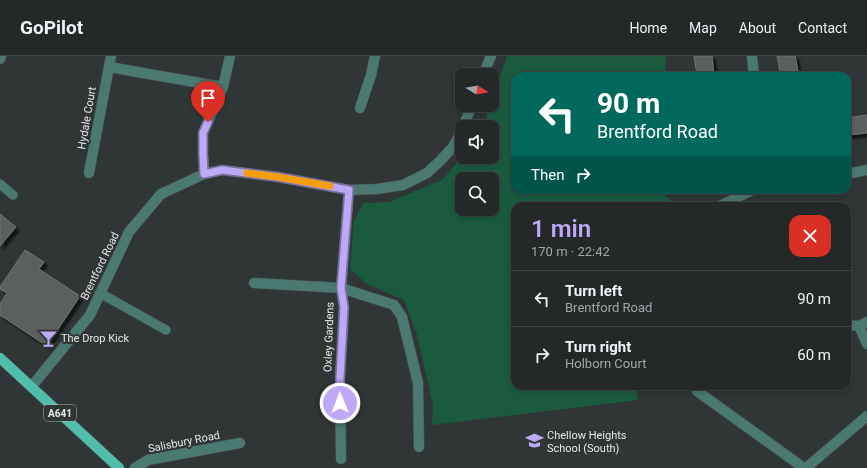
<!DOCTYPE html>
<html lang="en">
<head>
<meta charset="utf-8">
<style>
  :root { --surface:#242828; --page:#303434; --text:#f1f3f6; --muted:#a3a6a8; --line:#414445; --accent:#bda9f5 }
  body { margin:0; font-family:Roboto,sans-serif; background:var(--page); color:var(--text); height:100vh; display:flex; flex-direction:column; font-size:15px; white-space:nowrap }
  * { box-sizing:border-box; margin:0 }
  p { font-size:13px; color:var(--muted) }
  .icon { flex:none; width:22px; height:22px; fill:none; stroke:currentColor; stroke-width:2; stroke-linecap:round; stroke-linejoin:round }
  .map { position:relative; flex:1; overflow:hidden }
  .side { position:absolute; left:511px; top:146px; width:340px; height:188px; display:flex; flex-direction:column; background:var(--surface); border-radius:12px; box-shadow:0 2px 6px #0003,0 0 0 1px var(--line) }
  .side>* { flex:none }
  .top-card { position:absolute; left:511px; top:16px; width:340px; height:122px; border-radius:12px; box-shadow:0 2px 6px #0003,0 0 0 1px var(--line); background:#00695c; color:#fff; overflow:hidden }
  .needle { width:26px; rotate:101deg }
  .tools { position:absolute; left:455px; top:12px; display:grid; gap:8px }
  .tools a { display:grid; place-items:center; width:44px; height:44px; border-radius:8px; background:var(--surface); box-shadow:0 2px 6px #0003,0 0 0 1px var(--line); font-size:20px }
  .pin { position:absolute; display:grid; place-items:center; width:34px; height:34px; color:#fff; margin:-41px -17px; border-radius:50% 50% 50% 0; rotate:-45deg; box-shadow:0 0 4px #0007 }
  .pin .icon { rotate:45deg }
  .me { position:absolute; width:44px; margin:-22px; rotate:359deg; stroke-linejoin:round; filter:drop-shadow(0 0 3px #0008) }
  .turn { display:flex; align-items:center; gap:14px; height:84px; padding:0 20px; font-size:18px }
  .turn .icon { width:52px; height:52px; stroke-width:2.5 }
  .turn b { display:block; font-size:28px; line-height:34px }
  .then { display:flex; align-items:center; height:38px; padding:0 20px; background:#0003; gap:8px; font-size:15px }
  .round { display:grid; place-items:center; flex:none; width:42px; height:42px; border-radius:12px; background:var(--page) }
  .overview { display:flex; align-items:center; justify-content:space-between; height:68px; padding:0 20px }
  h1 { font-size:24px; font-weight:600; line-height:30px; color:var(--accent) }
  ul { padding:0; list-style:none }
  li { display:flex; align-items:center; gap:12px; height:56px; padding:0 20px; border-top:1px solid var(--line) }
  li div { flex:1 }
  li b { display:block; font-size:15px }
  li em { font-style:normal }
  header { display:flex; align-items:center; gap:24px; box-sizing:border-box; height:56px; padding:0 20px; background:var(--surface); border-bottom:1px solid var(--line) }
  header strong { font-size:19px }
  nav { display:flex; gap:22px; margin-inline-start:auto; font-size:14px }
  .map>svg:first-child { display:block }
  .green { fill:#1a5b40; fill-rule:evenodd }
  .building { fill:#5b5f61; stroke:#6f7475; filter:url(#shadow) }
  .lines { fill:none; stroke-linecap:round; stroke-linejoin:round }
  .lane-casing { stroke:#4d5252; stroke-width:10 }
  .street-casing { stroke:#4d5252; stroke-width:11 }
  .primary-casing { stroke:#4d5252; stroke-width:11 }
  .lane { stroke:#497970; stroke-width:9 }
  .street { stroke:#497970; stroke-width:10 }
  .primary { stroke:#51bdab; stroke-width:10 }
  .route-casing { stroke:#7b6e9f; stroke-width:10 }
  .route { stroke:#bda9f5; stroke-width:7 }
  .slow { stroke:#f59e0b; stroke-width:7 }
  .labels { text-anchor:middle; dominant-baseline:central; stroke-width:4; stroke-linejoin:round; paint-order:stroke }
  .shield { fill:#303535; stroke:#afb2b2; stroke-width:1 }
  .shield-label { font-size:10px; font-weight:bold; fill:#e5e8e8 }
  .street-label { font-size:11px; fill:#e5e8e8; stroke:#303535 }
  .poi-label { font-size:11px; fill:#e5e8e8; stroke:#303535; text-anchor:start }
</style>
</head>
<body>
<header>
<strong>GoPilot</strong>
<nav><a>Home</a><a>Map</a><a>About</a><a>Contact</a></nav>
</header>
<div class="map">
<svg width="867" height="412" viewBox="0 0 867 412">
  <defs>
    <filter id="shadow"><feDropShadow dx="3.5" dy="3.5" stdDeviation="1" flood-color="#0009"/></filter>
  </defs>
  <rect width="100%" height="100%" fill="#303535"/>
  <path class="green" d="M507 0H666L665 17 656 20H515V134H657L680 150H515V330H635L638 344 432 369 433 349 417 279 404 244 367 228 350 213 354 165 363 147 389 146 442 124 462 101H492V71H483L490 49H492V44ZM462 123H492V153H462Z"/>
  <path class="building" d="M694 0H712L714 20H697Z
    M777 0H795L799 20H781Z
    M867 59V77L848 79 847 62Z
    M0 158 16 171 0 190Z
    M25 194 44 206 39 213 80 240 47 290 0 259V248L7 237 0 233V231Z"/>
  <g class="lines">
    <defs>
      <path id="lane" d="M0 128 13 139
        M100 237 166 274"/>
      <path id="street" d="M752 0 754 20
        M0 3 1 0
        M109 11 223 31
        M483 19 491 0
        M360 52 371 19 375 0
        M463 71 472 49
        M89 117 111 0
        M204 118 203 97V77L223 31 230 0
        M847 118 867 114
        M720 150 752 134
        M254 227 341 232 394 249 402 261 418 327 419 391
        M847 269 859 270 867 266
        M859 270 867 288
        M32 330 90 259 129 176 161 138 204 118 222 114 278 121 349 134 377 133 403 129 427 117 440 105 453 91 462 74
        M697 335 804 412
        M341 403 340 322 344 251 341 232 349 134
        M135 412 148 404 240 387
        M806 412 867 360"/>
      <path id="primary" d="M0 302 119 412"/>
    </defs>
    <use href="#lane" class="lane-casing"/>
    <use href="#street" class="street-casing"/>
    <use href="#primary" class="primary-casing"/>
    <use href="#lane" class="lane"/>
    <use href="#street" class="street"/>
    <use href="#primary" class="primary"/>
  </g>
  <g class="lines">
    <defs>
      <path id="route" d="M208 66 203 77V97L204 118 222 114 278 121 349 134 341 232 344 251 340 322V347"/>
    </defs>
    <use href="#route" class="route-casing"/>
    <use href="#route" class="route"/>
    <path class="slow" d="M247 117 278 121 330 130"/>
  </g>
  <defs>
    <symbol id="bar-bare" viewBox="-9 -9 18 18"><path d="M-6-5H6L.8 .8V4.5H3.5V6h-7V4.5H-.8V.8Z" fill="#bda9f5" stroke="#303535" stroke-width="2.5" paint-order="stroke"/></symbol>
    <symbol id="school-bare" viewBox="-9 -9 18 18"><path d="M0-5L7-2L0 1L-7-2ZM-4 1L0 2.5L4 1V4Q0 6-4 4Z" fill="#bda9f5" stroke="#303535" stroke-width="2.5" paint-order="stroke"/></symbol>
  </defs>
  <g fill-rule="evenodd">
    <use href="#bar-bare" x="36" y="270" width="25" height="25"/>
    <use href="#school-bare" x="522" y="372" width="25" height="25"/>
  </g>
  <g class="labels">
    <rect class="shield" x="44" y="349" width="32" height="16" rx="3"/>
    <g class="shield-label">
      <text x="60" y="357">A641</text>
    </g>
    <g class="street-label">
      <text transform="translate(87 62) rotate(-80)">Hydale Court</text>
      <text transform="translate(100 210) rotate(-64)">Brentford Road</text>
      <text transform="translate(329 281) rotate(-88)">Oxley Gardens</text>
      <text transform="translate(184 386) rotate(-11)">Salisbury Road</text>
    </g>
    <g class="poi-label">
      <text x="61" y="282">The Drop Kick</text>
      <text x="547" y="379">Chellow Heights<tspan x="547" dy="13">School (South)</tspan></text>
    </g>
  </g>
</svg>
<div class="tools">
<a><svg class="needle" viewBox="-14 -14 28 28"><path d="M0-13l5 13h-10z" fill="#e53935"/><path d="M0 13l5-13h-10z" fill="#a3a6a8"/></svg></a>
<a><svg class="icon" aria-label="sound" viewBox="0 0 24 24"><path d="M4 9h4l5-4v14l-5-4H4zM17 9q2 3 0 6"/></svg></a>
<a><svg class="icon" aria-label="search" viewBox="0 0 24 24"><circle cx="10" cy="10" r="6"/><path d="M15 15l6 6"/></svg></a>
</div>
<div class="pin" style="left:208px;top:66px;background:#d93025"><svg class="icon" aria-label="arrive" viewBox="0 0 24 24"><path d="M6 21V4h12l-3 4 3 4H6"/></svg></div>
<svg class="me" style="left:340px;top:347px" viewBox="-20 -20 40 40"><circle r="17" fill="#bda9f5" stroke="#fff" stroke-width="3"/><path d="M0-11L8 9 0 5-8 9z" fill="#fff"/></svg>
<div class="top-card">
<div class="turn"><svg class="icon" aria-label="left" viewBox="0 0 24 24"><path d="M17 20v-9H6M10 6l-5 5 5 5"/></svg><div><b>90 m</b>Brentford Road</div></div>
<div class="then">Then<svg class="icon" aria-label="right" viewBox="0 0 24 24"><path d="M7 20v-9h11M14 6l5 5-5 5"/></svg></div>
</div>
<section class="side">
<div class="overview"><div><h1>1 min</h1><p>170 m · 22:42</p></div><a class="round" style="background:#d93025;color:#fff"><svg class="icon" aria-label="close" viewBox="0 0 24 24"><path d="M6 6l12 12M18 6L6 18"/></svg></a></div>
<ul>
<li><svg class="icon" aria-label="left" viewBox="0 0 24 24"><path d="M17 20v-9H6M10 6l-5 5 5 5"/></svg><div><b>Turn left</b><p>Brentford Road</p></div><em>90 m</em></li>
<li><svg class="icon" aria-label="right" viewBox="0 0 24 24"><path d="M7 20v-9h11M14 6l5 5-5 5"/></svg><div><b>Turn right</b><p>Holborn Court</p></div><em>60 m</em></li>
</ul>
</section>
</div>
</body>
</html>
